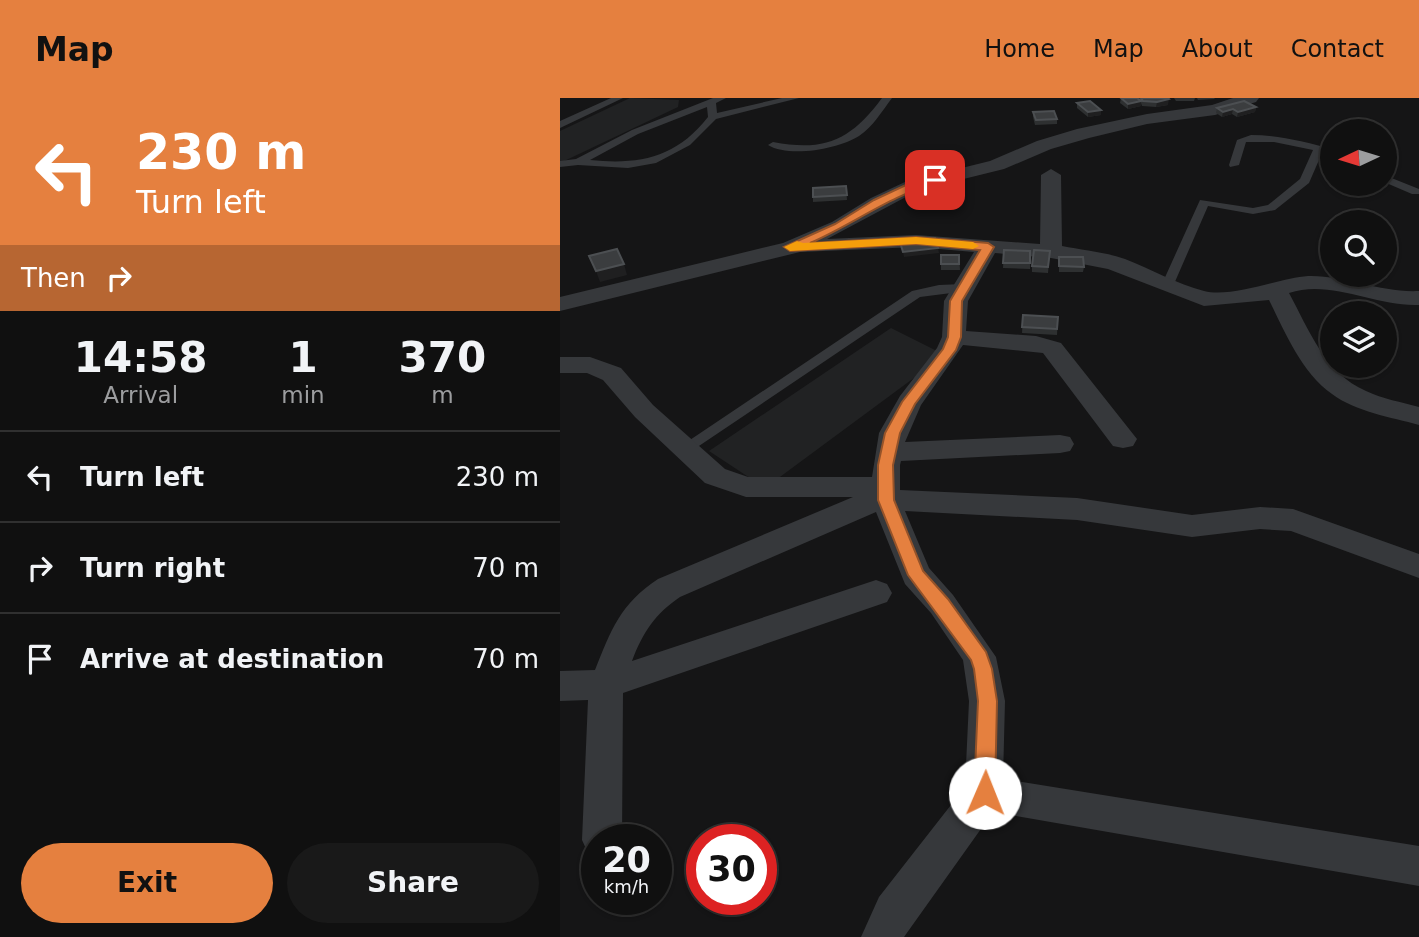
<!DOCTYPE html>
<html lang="en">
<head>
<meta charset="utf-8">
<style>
  :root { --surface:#101010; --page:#191919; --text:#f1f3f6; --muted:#9c9d9f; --line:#303030; --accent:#e5803f }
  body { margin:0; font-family:"DejaVu Sans",sans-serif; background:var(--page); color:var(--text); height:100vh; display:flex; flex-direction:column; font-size:26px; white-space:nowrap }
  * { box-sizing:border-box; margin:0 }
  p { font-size:23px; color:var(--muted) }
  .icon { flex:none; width:38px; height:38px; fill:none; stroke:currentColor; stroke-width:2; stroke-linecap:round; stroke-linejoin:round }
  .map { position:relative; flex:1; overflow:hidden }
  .sheet { display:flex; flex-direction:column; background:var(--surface); width:560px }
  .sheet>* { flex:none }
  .top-card { background:#e5803f; color:#fff; overflow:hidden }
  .needle { width:46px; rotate:266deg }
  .tools { position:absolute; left:760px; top:21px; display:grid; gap:14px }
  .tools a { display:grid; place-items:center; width:77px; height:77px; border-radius:50%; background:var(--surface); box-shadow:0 2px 5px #0004,0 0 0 2px var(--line); font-size:35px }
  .speed { position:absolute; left:21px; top:726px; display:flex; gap:14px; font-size:35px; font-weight:700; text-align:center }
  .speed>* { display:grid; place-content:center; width:91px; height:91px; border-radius:50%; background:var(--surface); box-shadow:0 2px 5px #0004,0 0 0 2px var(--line); line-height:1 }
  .speed small { font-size:18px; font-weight:400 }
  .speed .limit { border:10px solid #d22; background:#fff; color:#111 }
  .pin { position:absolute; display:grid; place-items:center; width:60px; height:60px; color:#fff; margin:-30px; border-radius:14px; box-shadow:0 4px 10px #0006 }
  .me { position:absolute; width:77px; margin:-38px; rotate:1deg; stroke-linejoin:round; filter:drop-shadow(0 0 5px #0008) }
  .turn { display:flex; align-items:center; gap:24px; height:147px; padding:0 21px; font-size:32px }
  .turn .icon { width:91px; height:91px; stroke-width:2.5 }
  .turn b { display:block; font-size:49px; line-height:60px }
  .then { display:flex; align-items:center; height:66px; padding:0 21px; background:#0003; gap:14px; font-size:26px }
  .eta { display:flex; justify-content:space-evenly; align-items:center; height:119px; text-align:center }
  .eta b { font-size:42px; font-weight:700; line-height:49px }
  .button { display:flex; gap:14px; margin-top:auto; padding:14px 21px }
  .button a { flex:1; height:80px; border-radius:42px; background:var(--accent); color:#111; font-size:28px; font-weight:700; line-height:80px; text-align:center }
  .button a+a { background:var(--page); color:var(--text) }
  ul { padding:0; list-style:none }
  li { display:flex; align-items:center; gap:21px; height:91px; padding:0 21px; border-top:2px solid var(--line) }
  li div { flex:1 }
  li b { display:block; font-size:26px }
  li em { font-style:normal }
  header { display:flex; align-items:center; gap:42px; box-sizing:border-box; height:98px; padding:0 35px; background:var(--accent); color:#111 }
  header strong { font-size:33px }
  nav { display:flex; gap:38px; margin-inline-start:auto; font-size:24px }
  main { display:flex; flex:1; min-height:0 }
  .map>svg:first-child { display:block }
  .built { fill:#212223 }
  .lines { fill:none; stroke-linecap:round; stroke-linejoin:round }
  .lane { fill:#36383b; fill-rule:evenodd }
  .street { fill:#36383b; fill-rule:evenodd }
  .wall { fill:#2e3031 }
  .shaded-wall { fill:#1f1f20 }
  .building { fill:#3b3d3f; stroke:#4c4f52; stroke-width:2 }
  .route { fill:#e5803f; stroke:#955329; stroke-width:2 }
  .slow { fill:#f59e0b }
</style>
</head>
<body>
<header>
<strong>Map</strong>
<nav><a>Home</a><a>Map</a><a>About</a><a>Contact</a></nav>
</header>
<main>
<section class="sheet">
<div class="top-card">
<div class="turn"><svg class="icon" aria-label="left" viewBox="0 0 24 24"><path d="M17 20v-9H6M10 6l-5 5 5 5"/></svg><div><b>230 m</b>Turn left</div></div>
<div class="then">Then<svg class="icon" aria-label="right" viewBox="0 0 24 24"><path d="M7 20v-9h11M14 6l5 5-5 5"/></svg></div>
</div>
<div class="eta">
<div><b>14:58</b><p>Arrival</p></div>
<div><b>1</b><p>min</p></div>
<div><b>370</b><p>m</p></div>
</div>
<ul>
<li><svg class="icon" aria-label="left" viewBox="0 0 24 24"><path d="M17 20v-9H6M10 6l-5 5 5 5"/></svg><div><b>Turn left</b></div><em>230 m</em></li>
<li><svg class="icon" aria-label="right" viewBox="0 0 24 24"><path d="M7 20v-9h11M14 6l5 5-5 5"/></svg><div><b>Turn right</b></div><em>70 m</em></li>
<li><svg class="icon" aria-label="arrive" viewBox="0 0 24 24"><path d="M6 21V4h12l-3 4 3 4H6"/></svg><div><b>Arrive at destination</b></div><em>70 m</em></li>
</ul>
<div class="button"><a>Exit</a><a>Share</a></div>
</section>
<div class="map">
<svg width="859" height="839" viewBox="0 0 859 839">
  <rect width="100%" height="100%" fill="#151516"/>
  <path class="built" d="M70 0 119 2 118 9 0 65V33Z
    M331 230 385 257 205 390 149 353Z"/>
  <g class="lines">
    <path class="lane" d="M51 0H63L0 30V23Z
      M153 0H166L156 5 157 15 222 0H239L156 21 130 47 96 65 68 70 18 67 0 69V63L16 61 72 32ZM147 9 148 19C116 60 79 67 30 62L78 36Z
      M322 0H332C322 13 313 29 299 38 279 51 229 60 208 47L213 44C265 54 291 42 322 0Z
      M691 37C719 37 745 44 772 51V57L762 55 749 85 715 112 693 116 648 108 614 186 608 190 604 189 602 186 640 102 693 110 708 107 740 81 753 52 714 44H686L679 67 670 69 669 67 677 42Z
      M824 77 859 91V96H852L824 84Z
      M403 186 409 190 407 193 360 199 130 354 125 355 118 350 352 193 379 187Z"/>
    <path class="street" d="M673 0H699L696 4 655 17 587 26 529 40 491 51 444 71 359 92 267 141 356 137 480 146 481 77 491 71 501 77 502 148C522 152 545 154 565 161 591 171 617 186 644 193 672 200 719 180 748 178 786 177 821 195 859 193V207C816 209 771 181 729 195 749 232 765 275 806 293 823 301 841 304 859 309V327C831 319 796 314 772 296 741 274 725 234 709 202L644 208 548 171 491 160 435 155 408 203 406 233 476 238 501 245 577 341 573 348 563 350 553 348 483 255 403 247 361 307 345 344 500 337 510 339 514 346 510 353 500 355 341 363 340 367V392L517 400 632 417 700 409 733 411 859 456V480L731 433 700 431 632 439 517 422 345 413 369 470 393 497 436 559 445 603 443 681 859 748V788L433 714 344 839H301L319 799 405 689 409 603 403 562 371 515 345 486 316 414 120 499C95 516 83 534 72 563L316 482 327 486 332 495 327 504 63 595 62 742H37V759L28 755 22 742 28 602 0 603V573L35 572C51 532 60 506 98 481L293 399H186L145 385 75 319 43 282 27 275H0V259H30L61 270 93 307 165 371 188 379H312L319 335 340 298 377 250 382 239 384 203 414 154 356 149 240 154 0 213V199L223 145 272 124 311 100 345 84 430 63 477 43 517 31 587 16 652 7Z"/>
  </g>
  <path class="wall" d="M561 0 579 1 578 0H608V7L596 9 582 8 581 5V8L568 11 560 5Z
    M614 0H635L634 3H616Z
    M637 0H655L654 1 638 2Z
    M517 5 541 17 528 19 517 10Z
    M696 9 695 14 677 19 672 16 662 19 656 15 657 10Z
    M473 14 497 21V26L475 27 473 19Z
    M286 88 287 102 253 104V99Z
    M444 152 470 153V171L443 170Z
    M490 153 488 175 472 174V168Z
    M381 157H399L400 172H381Z
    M499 159 524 169 523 174H499Z
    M791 177H815L814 180 791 178Z
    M463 217 498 219 497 237 462 235Z"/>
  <path class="shaded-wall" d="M609 1 608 7 596 9 597 4Z
    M581 3V8L568 11V6Z
    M696 9 695 14 677 19 678 14Z
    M673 11 672 16 662 19 663 14Z
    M541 12V17L528 19V14Z
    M378 150 379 155 344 159 343 154Z
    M64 166 67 177 40 184 36 173Z"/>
  <path class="building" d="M561 0H577L581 3 568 6Z
    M581 0H608L609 1 597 4 583 3Z
    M530 3 541 12 528 14 517 5Z
    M684 3 696 9 678 14 673 11 663 14 657 10Z
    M494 13 497 21 476 22 473 14Z
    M286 88 287 97 253 99V90Z
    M375 140 378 150 343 154 340 144Z
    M57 151 64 166 36 173 29 158Z
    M444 152 470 153V165H443Z
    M474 152 490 153 488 169 472 168Z
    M381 157H399V166H381Z
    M499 159H523L524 169 499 168Z
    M463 217 498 219 497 231 462 229Z"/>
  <path class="route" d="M375 79 380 82 378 85C332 96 294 126 250 145L356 139 428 145 434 149 402 203 401 239 396 252 355 306 340 335 333 367 334 402 363 473 388 501 426 554 432 571 437 603 435 695 432 701 425 704 417 701 414 695 418 603 414 571 411 562 348 477 318 402V367L325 335 342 304 383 251 388 239 390 203 420 152 356 146 230 153 224 149 275 126 314 102 348 86Z"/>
  <path class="slow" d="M356 139 413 144 419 148 413 151 356 146 230 153 224 149 237 143 243 145Z"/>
</svg>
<div class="tools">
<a><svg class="needle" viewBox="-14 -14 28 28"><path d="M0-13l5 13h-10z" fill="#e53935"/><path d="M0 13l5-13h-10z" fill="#9c9d9f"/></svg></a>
<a><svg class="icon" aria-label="search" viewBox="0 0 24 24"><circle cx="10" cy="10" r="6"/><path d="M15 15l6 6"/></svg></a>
<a><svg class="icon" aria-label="layers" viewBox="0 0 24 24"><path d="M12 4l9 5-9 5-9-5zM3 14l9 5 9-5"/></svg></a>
</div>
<div class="speed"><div>20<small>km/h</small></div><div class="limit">30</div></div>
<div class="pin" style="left:375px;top:82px;background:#d93025"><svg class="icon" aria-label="arrive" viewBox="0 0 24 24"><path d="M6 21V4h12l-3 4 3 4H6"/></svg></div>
<svg class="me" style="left:425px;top:695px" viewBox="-20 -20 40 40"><circle r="19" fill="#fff"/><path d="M0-13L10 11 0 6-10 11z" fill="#e5803f"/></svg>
</div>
</main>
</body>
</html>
